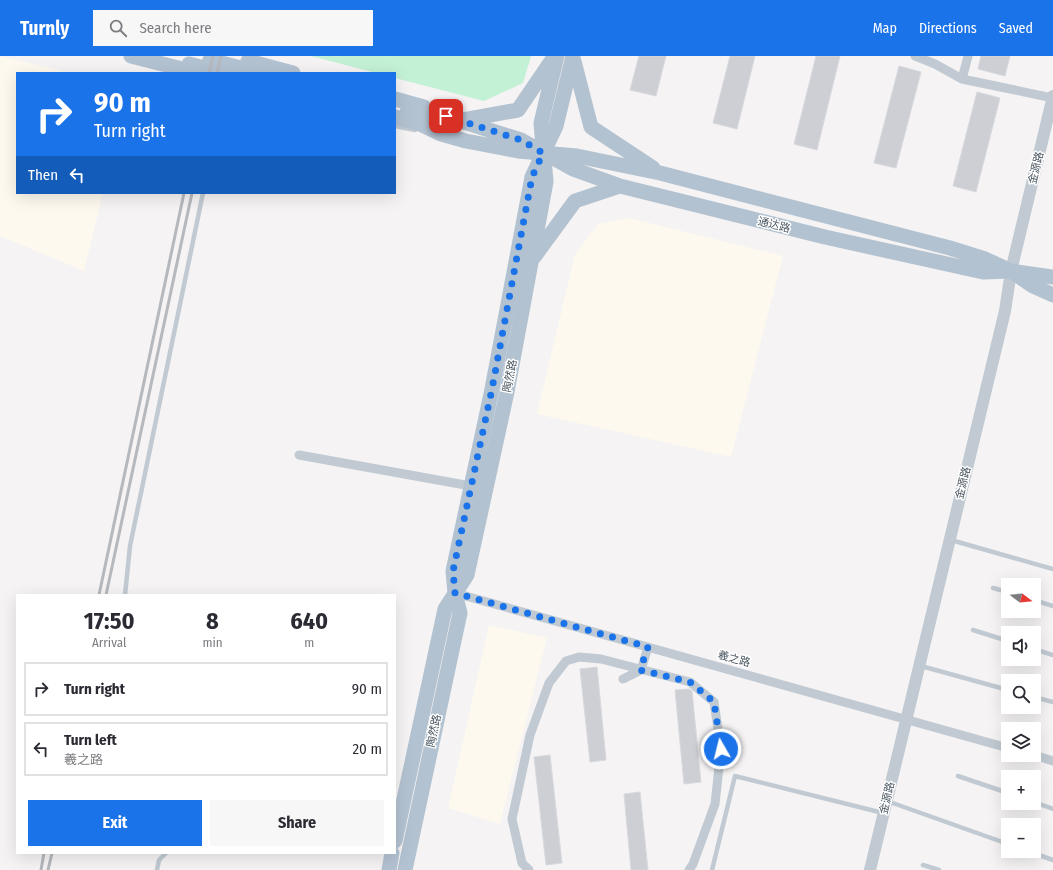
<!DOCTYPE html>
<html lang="en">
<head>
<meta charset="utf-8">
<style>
  :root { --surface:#fff; --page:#f7f7f7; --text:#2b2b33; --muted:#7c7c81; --line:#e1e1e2; --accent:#1a73e8 }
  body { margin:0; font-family:"Fira Sans Condensed","Noto Sans SC",sans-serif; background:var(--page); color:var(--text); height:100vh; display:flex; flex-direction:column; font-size:15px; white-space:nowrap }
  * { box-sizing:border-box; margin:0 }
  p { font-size:13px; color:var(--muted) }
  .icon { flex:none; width:22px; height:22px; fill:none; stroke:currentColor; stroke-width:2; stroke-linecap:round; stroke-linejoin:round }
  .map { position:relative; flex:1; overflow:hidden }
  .details { position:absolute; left:16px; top:538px; width:380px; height:260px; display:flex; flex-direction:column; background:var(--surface); border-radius:0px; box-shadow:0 4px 16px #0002 }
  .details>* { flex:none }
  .hud { position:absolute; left:16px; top:16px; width:380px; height:122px; border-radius:0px; box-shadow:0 4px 16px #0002; background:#1a73e8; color:#fff; overflow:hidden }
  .needle { width:26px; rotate:106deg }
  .controls { position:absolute; left:1001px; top:522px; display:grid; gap:8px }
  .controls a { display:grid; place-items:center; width:40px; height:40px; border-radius:0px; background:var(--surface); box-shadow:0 4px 16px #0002; font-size:20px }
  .pin { position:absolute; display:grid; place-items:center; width:34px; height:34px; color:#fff; margin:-17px; border-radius:8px; box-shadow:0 2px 6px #0006 }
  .me { position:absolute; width:44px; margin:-22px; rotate:352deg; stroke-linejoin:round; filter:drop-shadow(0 0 3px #0008) }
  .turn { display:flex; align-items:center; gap:14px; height:84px; padding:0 12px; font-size:18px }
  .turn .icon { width:52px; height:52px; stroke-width:2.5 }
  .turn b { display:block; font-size:28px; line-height:34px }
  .then { display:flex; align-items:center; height:38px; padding:0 12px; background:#0003; gap:8px; font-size:15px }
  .eta { display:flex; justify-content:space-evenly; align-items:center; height:68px; text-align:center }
  .eta b { font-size:24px; font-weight:700; line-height:28px }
  .cta { display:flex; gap:8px; margin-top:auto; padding:8px 12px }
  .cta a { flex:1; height:46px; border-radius:0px; background:var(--accent); color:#fff; font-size:16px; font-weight:700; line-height:46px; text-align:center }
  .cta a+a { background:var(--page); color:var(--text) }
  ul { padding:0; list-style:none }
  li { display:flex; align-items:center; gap:12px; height:54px; margin:0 8px 6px; padding:0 4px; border:2px solid var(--line); border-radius:0px }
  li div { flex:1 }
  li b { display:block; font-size:15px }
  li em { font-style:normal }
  header { display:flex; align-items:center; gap:24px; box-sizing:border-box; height:56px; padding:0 20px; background:var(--accent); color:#fff }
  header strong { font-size:19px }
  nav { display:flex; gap:22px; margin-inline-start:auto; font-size:14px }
  .search { width:280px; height:36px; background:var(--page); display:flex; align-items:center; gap:10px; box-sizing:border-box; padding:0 14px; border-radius:0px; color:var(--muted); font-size:15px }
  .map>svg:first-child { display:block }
  .commercial { fill:#fdf9ef }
  .green { fill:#c3f1d5 }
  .building { fill:#cdcfd5; stroke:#d7d9de }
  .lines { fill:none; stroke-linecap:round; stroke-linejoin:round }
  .service { stroke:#c1cad2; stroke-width:4.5 }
  .minor { stroke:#c1cad2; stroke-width:9 }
  .tertiary { stroke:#c1cad2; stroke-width:12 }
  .primary { stroke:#b3c2d1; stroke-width:15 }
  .rail { stroke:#b5b8bd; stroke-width:3 }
  .route { stroke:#1a73e8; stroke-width:7; stroke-dasharray:0 12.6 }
  .labels { text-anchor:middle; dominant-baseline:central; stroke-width:3; stroke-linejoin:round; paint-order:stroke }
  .street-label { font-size:11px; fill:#4a5661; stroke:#fff }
</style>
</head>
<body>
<header>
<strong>Turnly</strong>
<div class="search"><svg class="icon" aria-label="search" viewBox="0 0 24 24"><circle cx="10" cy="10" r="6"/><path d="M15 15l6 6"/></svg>Search here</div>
<nav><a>Map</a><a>Directions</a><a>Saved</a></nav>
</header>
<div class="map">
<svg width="1053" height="814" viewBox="0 0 1053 814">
  <rect width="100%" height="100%" fill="#f5f3f3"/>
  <path class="commercial" d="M0 0 70 17H17V137H103L84 215 0 180Z
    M629 162 783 200 731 401 537 358 575 198 598 168Z
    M489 569 547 582 500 768 448 752Z"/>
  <path class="green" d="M311 0H531L523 27 484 45 395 22V17H376Z"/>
  <path class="building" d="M639 0H666L656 40 630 34Z
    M730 0H755L737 73 713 67Z
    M816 0H840L817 94 794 88Z
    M981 0H1010L1005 20 978 13Z
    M899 10 921 16 896 112 874 107Z
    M977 36 1000 42 976 136 953 130Z
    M597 611 606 704 590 706 580 613Z
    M689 633 692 635 701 726 684 728 675 634Z
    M550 699 562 807 546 809 534 701Z
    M640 736 648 814H631L624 738Z"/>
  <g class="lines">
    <path class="service" d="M395 70 415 74
      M951 484 1053 513
      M993 532 1008 536
      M125 539 130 490 203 137
      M1034 544 1053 550
      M973 574 1008 585
      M1034 593 1053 599
      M921 610 1008 634
      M1034 641 1053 646
      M958 720 1008 737
      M887 745 1008 788
      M1034 746 1053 753
      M1027 795 1053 804
      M923 809 939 814
      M157 814 159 804 166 797
      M712 814 735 720 883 757"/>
    <path class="minor" d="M915 0 935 8 962 23 1053 42
      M962 23 968 0
      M299 399 471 430
      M455 537 1008 692
      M623 623 641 614 648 591
      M1034 699 1053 705
      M529 814 522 807 512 763 530 679 549 627 566 605 579 601 601 603 690 626 714 646 721 693 715 748 693 808 689 814"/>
    <path class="tertiary" d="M870 814 1005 255 1011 215 1053 40"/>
    <path class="primary" d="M131 0 198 17
      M210 4 260 17
      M248 5 293 17
      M574 5 591 71 653 112
      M189 8 223 17
      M395 43 424 51
      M407 56 421 60H445L521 84 573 113 620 130 825 181 983 216 1011 215 1053 221
      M395 61 420 68 441 78 466 85 518 95 577 100 660 117 950 192 985 203 1011 215 1033 230 1053 239
      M463 64 518 54 554 1
      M534 201 575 145 620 130
      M395 785 445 553 467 519 507 336 546 126 541 67 557 0
      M389 814 392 797
      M405 814 460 557 455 537 453 515 492 333 532 121 556 70 573 0"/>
    <path class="rail" d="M209 17 213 0
      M217 17 221 0
      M99 539 184 137
      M106 539 192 137
      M41 814 44 797
      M48 814 52 797"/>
  </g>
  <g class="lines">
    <path class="route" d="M446 60 521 84 543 97 532 121 492 333 453 515 455 537 648 591 640 614 690 626 714 646 721 693"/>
  </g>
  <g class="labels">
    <g class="street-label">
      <text transform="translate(1036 112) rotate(-76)">金源路</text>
      <text transform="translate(774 169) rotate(14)">通达路</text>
      <text transform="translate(510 320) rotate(-79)">陶然路</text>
      <text transform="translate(963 427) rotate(-76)">金源路</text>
      <text transform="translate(734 603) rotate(15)">羲之路</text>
      <text transform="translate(434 675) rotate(-78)">陶然路</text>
      <text transform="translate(887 742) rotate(-77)">金源路</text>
    </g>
  </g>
</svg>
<div class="controls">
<a><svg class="needle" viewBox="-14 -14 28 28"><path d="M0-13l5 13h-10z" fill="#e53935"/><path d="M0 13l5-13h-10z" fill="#7c7c81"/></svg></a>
<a><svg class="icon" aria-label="sound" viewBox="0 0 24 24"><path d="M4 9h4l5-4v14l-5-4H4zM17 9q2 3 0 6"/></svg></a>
<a><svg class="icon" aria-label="search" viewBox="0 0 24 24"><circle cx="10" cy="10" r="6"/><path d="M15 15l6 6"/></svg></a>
<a><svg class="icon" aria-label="layers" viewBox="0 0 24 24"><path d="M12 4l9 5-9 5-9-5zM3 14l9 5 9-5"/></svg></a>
<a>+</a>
<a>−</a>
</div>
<div class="pin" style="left:446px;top:60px;background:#d93025"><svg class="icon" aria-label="arrive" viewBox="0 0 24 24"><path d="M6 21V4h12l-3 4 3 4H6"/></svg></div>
<svg class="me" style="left:721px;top:693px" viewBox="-20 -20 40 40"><circle r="17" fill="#1a73e8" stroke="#fff" stroke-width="3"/><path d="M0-11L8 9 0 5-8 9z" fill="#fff"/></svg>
<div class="hud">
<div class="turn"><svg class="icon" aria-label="right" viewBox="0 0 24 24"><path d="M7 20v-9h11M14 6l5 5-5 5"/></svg><div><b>90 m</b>Turn right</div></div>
<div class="then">Then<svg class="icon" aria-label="left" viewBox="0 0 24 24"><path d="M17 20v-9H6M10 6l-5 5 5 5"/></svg></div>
</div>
<section class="details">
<div class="eta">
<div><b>17:50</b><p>Arrival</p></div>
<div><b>8</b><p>min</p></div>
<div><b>640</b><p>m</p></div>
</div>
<ul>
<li><svg class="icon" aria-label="right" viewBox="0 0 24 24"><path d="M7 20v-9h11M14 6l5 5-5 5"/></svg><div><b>Turn right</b></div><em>90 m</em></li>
<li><svg class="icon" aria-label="left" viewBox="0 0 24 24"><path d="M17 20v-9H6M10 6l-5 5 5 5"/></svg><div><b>Turn left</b><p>羲之路</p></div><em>20 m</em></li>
</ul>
<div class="cta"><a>Exit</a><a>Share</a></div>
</section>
</div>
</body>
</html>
